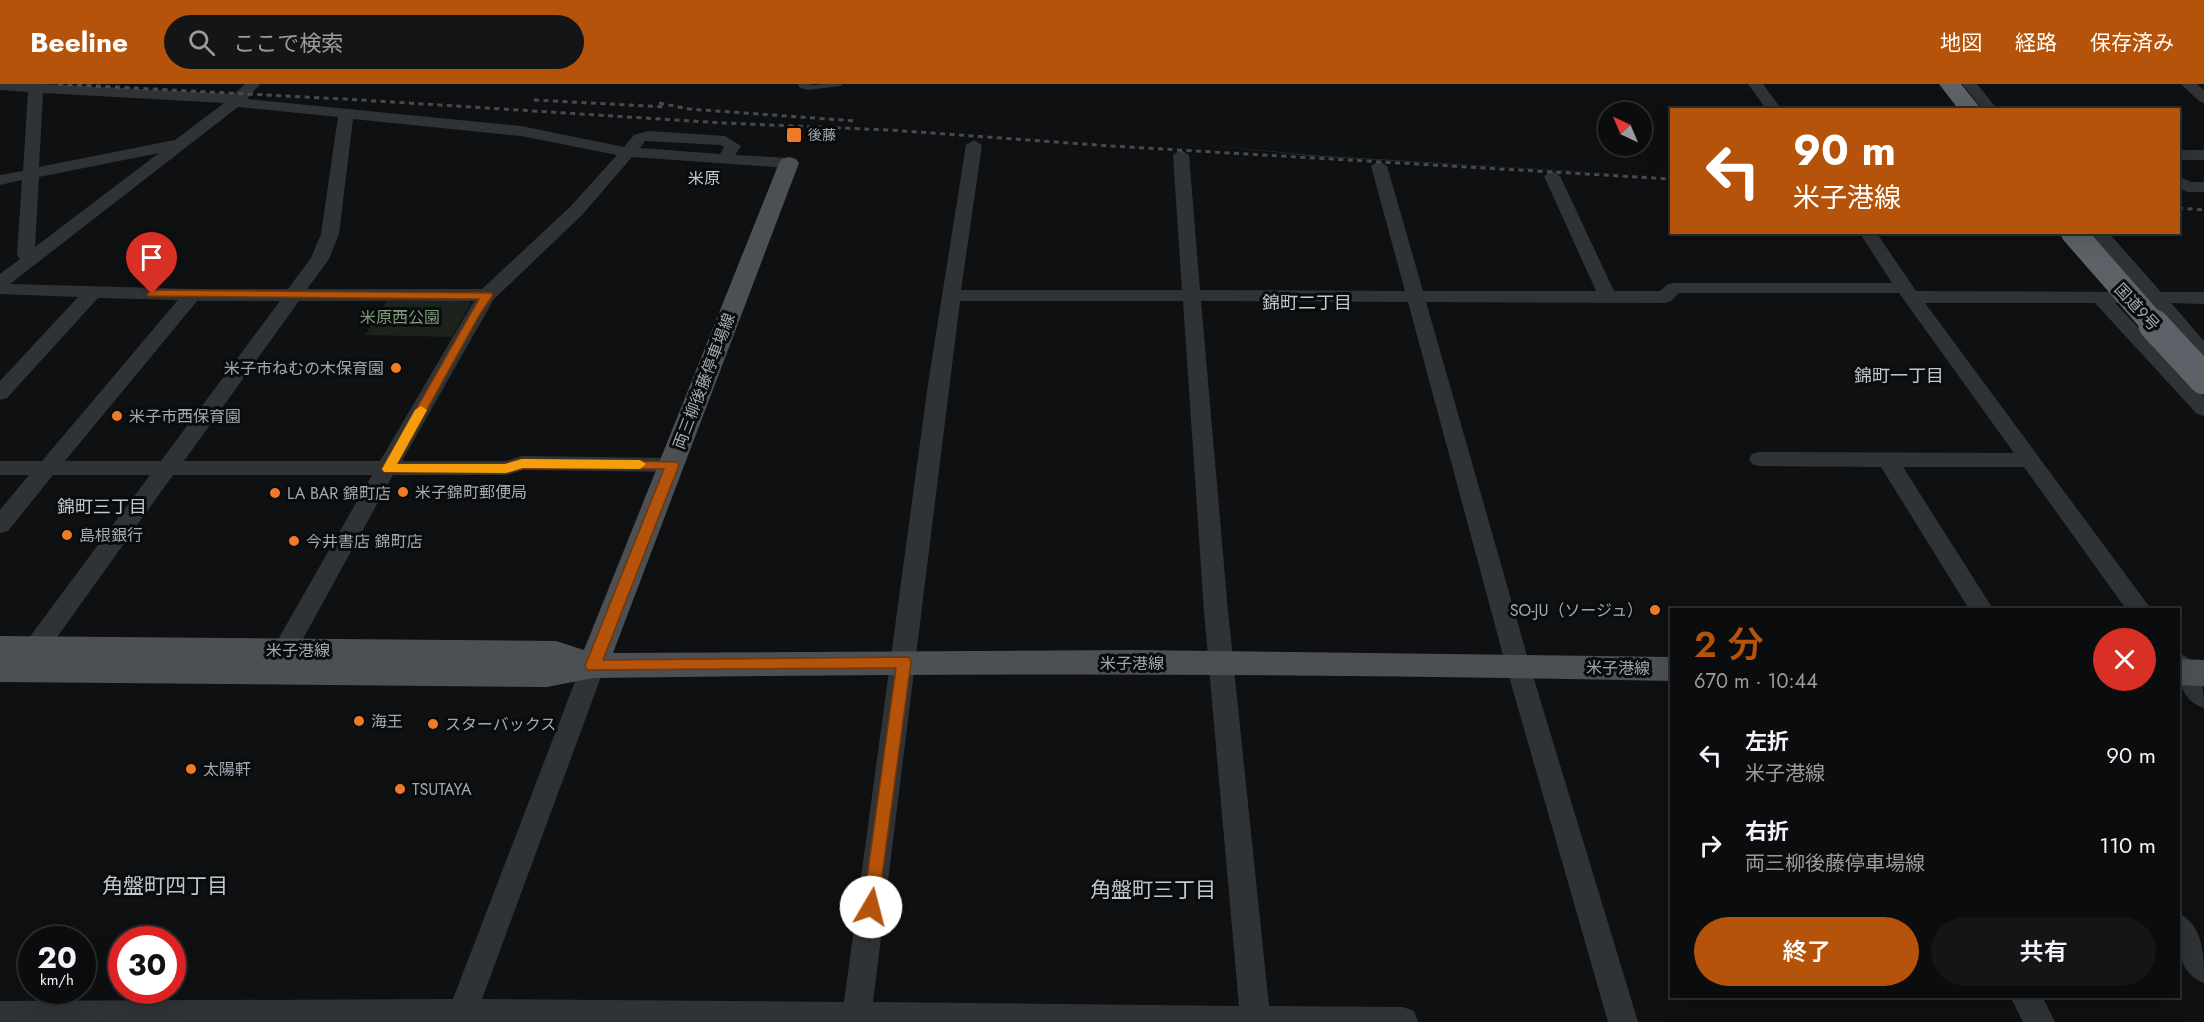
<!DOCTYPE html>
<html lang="ja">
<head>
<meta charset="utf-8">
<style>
  :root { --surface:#0b0c0d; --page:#141516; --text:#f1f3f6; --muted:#9a9b9d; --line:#2b2c2e; --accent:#b45309 }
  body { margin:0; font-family:Jost,"Noto Sans JP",sans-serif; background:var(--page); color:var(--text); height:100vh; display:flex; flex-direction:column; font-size:22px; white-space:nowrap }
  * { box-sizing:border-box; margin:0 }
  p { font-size:20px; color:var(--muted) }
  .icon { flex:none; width:33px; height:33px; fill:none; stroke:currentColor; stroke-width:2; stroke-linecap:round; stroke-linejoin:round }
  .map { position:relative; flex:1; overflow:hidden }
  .sheet { position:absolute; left:1670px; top:524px; width:510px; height:390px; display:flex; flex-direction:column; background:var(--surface); border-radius:0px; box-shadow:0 6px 24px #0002,0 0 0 2px var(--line) }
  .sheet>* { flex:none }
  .hud { position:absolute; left:1670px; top:24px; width:510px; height:126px; border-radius:0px; box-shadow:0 6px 24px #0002,0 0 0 2px var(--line); background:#b45309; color:#fff; overflow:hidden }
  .needle { width:39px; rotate:316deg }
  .buttons { position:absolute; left:1598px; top:18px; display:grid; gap:12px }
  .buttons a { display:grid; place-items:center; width:54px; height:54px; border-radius:50%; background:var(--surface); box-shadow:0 6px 24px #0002,0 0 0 2px var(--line); font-size:30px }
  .speed { position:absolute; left:18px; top:842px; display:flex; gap:12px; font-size:30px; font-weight:700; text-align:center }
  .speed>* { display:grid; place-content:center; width:78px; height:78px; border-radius:50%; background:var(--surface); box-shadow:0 6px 24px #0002,0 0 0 2px var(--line); line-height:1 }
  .speed small { font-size:15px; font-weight:400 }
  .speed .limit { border:9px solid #d22; background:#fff; color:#111 }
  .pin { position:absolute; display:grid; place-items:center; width:51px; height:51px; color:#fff; margin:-62px -26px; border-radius:50% 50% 50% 0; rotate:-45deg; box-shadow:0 0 6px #0007 }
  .pin .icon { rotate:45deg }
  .me { position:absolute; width:66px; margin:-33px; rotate:8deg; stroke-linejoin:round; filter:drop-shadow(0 0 4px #0008) }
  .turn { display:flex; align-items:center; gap:21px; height:126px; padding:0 24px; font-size:27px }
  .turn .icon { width:78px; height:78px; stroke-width:2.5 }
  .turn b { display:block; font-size:42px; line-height:51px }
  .round { display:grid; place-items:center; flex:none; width:63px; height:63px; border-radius:32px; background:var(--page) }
  .headline { display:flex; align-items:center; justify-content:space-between; height:102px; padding:0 24px }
  h1 { font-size:36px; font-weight:600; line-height:45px; color:var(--accent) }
  .cta { display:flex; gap:12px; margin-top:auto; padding:12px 24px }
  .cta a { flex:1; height:69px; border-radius:36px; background:var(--accent); color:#fff; font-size:24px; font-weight:600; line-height:69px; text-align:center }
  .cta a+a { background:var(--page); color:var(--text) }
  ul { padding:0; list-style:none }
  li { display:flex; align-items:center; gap:18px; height:90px; padding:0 24px }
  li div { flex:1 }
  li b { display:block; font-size:22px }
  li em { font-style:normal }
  header { display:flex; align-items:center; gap:36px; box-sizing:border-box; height:84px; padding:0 30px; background:var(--accent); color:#fff }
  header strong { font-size:28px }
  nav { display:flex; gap:33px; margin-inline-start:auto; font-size:21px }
  .search { width:420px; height:54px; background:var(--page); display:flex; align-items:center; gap:15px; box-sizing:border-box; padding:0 21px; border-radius:33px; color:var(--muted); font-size:22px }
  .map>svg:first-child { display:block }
  .green { fill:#1c231c }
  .water { fill:#293639 }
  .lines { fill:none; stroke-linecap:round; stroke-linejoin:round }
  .stream { stroke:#293639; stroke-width:4 }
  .minor { fill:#303336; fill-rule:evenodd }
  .major { fill:#4c5055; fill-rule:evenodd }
  .highway { fill:#5c6267; fill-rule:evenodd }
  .rail { stroke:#474b4f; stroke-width:3; stroke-dasharray:5 4.5; stroke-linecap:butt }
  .highway-bridge-far1 { stroke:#5c6267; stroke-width:25 }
  .highway-bridge { stroke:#5c6267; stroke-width:31 }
  .route { fill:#b45309; stroke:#753606; stroke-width:1.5 }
  .slow { fill:#f59e0b }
  .poi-dot { fill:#f17a27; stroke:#0a0b0c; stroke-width:2 }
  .labels { text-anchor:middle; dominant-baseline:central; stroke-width:6; stroke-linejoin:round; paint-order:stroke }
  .far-poi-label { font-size:14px; fill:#a0aab2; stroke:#0a0b0c; text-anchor:start }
  .far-quarter-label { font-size:16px; fill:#c1c8ce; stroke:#0a0b0c }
  .street-label { font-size:16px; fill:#a0aab2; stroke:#0a0b0c }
  .park-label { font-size:16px; fill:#7e9d77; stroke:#0a0b0c }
  .poi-label { font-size:16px; fill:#a0aab2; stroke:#0a0b0c; text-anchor:start }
  .neighbourhood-label { font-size:18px; fill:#c1c8ce; stroke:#0a0b0c }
  .near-neighbourhood-label { font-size:21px; fill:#c1c8ce; stroke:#0a0b0c }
</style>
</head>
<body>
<header>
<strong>Beeline</strong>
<div class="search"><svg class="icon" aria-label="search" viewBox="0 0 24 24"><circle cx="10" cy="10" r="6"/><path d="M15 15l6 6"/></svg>ここで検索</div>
<nav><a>地図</a><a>経路</a><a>保存済み</a></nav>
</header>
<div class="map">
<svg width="2204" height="938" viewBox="0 0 2204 938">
  <rect width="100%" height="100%" fill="#0f1011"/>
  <path class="green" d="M389 214 467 215 471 219 452 253 365 251Z"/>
  <path class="water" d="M1192 59 1310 71 1671 93 1310 72Z"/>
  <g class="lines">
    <path class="stream" d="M807 4 840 0"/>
    <path class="minor" d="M0 0H44L234 10 245 0H260L247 15 521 42 624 63 634 51 649 47 725 52 741 62 735 71 789 74 797 79 789 84 632 73 582 131 494 215 402 377H506L522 372 673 374 680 376 684 381 680 386 673 388 523 386 506 391H393L293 573 284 576 275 573 272 566 372 391H173L35 584 26 587 17 584 14 577 17 570 150 391H53L8 447 0 449V426L29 391H0V377H42L178 216 98 214 7 314 0 316V297L78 213 0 210V190L20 175 17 171 22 96 0 101V91L23 87 28 8 0 6ZM43 9 224 19 175 56 39 83ZM238 23 338 33 321 150 311 174 288 205H192L10 200ZM353 35 521 52 617 71 570 123 482 205H307L329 175 339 150ZM645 57 721 61 724 63 720 70 640 64ZM159 69 35 163 39 93ZM197 217H280L161 377H65ZM299 217H474L380 377H184Z
      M798 0H812V1L805 5 800 4Z
      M1748 0H1763L1782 26H1767Z
      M1962 0H1977L1998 26H1983Z
      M2181 0H2197L2204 6V19L2199 17Z
      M974 56 982 61 961 206H1182L1173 71 1181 66 1189 71 1200 206 1405 207 1371 82 1379 77 1387 82 1423 207H1596L1544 92 1552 87 1560 92 1614 207H1660L1668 200 1674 199H1892L1859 148H1876L1916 207 2141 208 2090 148H2108L2161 208H2204V220L2171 219 2204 257V275L2197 273 2151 219H2115L2204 313V332L2197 330 2095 219H1925L2151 525H2126L2024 383H1903L1993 525H1969L1881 383 1759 382 1752 380 1749 375 1752 370 1759 368 2014 369 1899 209H1679L1671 217 1665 219 1426 218 1530 582 1638 938H1608L1506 582 1408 218 1201 217 1228 527 1269 922 1403 923 1414 927 1418 938H0V917L453 915 581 582 584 575 593 572 602 575 605 582 482 915 844 918 928 300 966 61ZM960 217H1183L1204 527 1239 922 873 918Z
      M2178 66H2204V76H2178Z
      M2178 92 2191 98H2204V108H2188L2178 104Z
      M2178 569C2203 578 2204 602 2204 624 2179 616 2178 592 2178 569Z
      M2178 829C2204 841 2204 873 2204 899 2175 888 2178 856 2178 829Z
      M2010 912H2042L2055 938H2023Z"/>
    <path class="major" d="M789 73 796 75 799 79 613 569 1132 566 1671 573V597C1312 589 952 589 593 594L547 603 0 598V552L556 557 584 566 779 79 782 75Z
      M2178 575 2204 576V602L2178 601Z"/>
    <path class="highway" d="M1939 0H1961L1982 26H1959Z"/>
    <path class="rail" d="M58 0 345 15 723 39 890 46 1111 62 1671 95
      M534 16 666 23
      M659 19 689 25 856 37
      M2178 124 2204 126"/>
    <path class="highway-bridge-far1" d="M2073 148 2156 243"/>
    <path class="highway-bridge" d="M2154 241 2204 295"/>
  </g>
  <path class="route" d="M152 206 491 209 493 211 480 230 397 380H505L522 375 677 378 679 381 603 576 909 573 911 578 877 829 871 831 865 829 863 823 896 584 588 586 585 582 664 385 523 384 506 389 384 388 382 385 479 215 148 212 147 210Z"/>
  <path class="slow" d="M421 322 427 326 397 380H505L522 375 640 376 646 380 640 385 523 384 506 389 384 388 382 385 415 326Z"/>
  <g class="poi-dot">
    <rect x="786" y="43" width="16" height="16" rx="3"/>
    <circle cx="396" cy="284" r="6"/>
    <circle cx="117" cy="332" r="6"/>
    <circle cx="403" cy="408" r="6"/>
    <circle cx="275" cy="409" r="6"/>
    <circle cx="67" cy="451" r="6"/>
    <circle cx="294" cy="457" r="6"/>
    <circle cx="1655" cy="526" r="6"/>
    <circle cx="359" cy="637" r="6"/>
    <circle cx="433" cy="640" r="6"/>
    <circle cx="191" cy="685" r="6"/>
    <circle cx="400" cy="705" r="6"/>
  </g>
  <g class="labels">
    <g class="far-poi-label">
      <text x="808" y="51">後藤</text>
    </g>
    <g class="far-quarter-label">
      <text x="704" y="94">米原</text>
    </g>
    <g class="street-label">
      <text transform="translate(2137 223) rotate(47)">国道9号</text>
      <text transform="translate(704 297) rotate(-69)">両三柳後藤停車場線</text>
      <text x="298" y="566">米子港線</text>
      <text x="1132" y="579">米子港線</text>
      <text transform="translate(1618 584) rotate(1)">米子港線</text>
    </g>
    <g class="park-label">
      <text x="400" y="233">米原西公園</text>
    </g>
    <g class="poi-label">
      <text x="384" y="284" text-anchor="end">米子市ねむの木保育園</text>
      <text x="129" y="332">米子市西保育園</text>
      <text x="415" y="408">米子錦町郵便局</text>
      <text x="287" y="409">LA BAR 錦町店</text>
      <text x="79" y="451">島根銀行</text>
      <text x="306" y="457">今井書店 錦町店</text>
      <text x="1643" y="526" text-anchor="end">SO-JU（ソージュ）</text>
      <text x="371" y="637">海王</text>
      <text x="445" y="640">スターバックス</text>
      <text x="203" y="685">太陽軒</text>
      <text x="412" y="705">TSUTAYA</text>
    </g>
    <g class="neighbourhood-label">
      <text x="1307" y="219">錦町二丁目</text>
      <text x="1899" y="292">錦町一丁目</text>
      <text x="102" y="423">錦町三丁目</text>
    </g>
    <g class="near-neighbourhood-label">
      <text x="165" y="802">角盤町四丁目</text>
      <text x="1153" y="806">角盤町三丁目</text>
    </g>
  </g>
</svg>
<div class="buttons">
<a><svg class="needle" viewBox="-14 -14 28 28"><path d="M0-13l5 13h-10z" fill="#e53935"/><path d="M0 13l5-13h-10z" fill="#9a9b9d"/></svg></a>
</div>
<div class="speed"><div>20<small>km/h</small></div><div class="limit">30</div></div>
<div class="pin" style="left:152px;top:210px;background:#d93025"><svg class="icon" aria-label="arrive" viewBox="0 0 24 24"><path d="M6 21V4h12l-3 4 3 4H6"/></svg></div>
<svg class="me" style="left:871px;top:823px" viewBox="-20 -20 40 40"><circle r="19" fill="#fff"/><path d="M0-13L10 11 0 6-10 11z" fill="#b45309"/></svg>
<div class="hud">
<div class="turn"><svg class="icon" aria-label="left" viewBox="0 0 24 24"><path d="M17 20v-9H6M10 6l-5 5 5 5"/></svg><div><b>90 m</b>米子港線</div></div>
</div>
<section class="sheet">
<div class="headline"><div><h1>2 分</h1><p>670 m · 10:44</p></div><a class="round" style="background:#d93025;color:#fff"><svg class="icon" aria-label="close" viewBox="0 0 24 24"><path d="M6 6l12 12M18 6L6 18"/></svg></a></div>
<ul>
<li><svg class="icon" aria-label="left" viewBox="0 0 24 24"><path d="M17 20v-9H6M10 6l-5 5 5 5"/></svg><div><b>左折</b><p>米子港線</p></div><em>90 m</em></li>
<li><svg class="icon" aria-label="right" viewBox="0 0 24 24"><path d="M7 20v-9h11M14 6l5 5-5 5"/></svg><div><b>右折</b><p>両三柳後藤停車場線</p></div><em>110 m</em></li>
</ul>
<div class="cta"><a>終了</a><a>共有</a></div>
</section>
</div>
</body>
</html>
